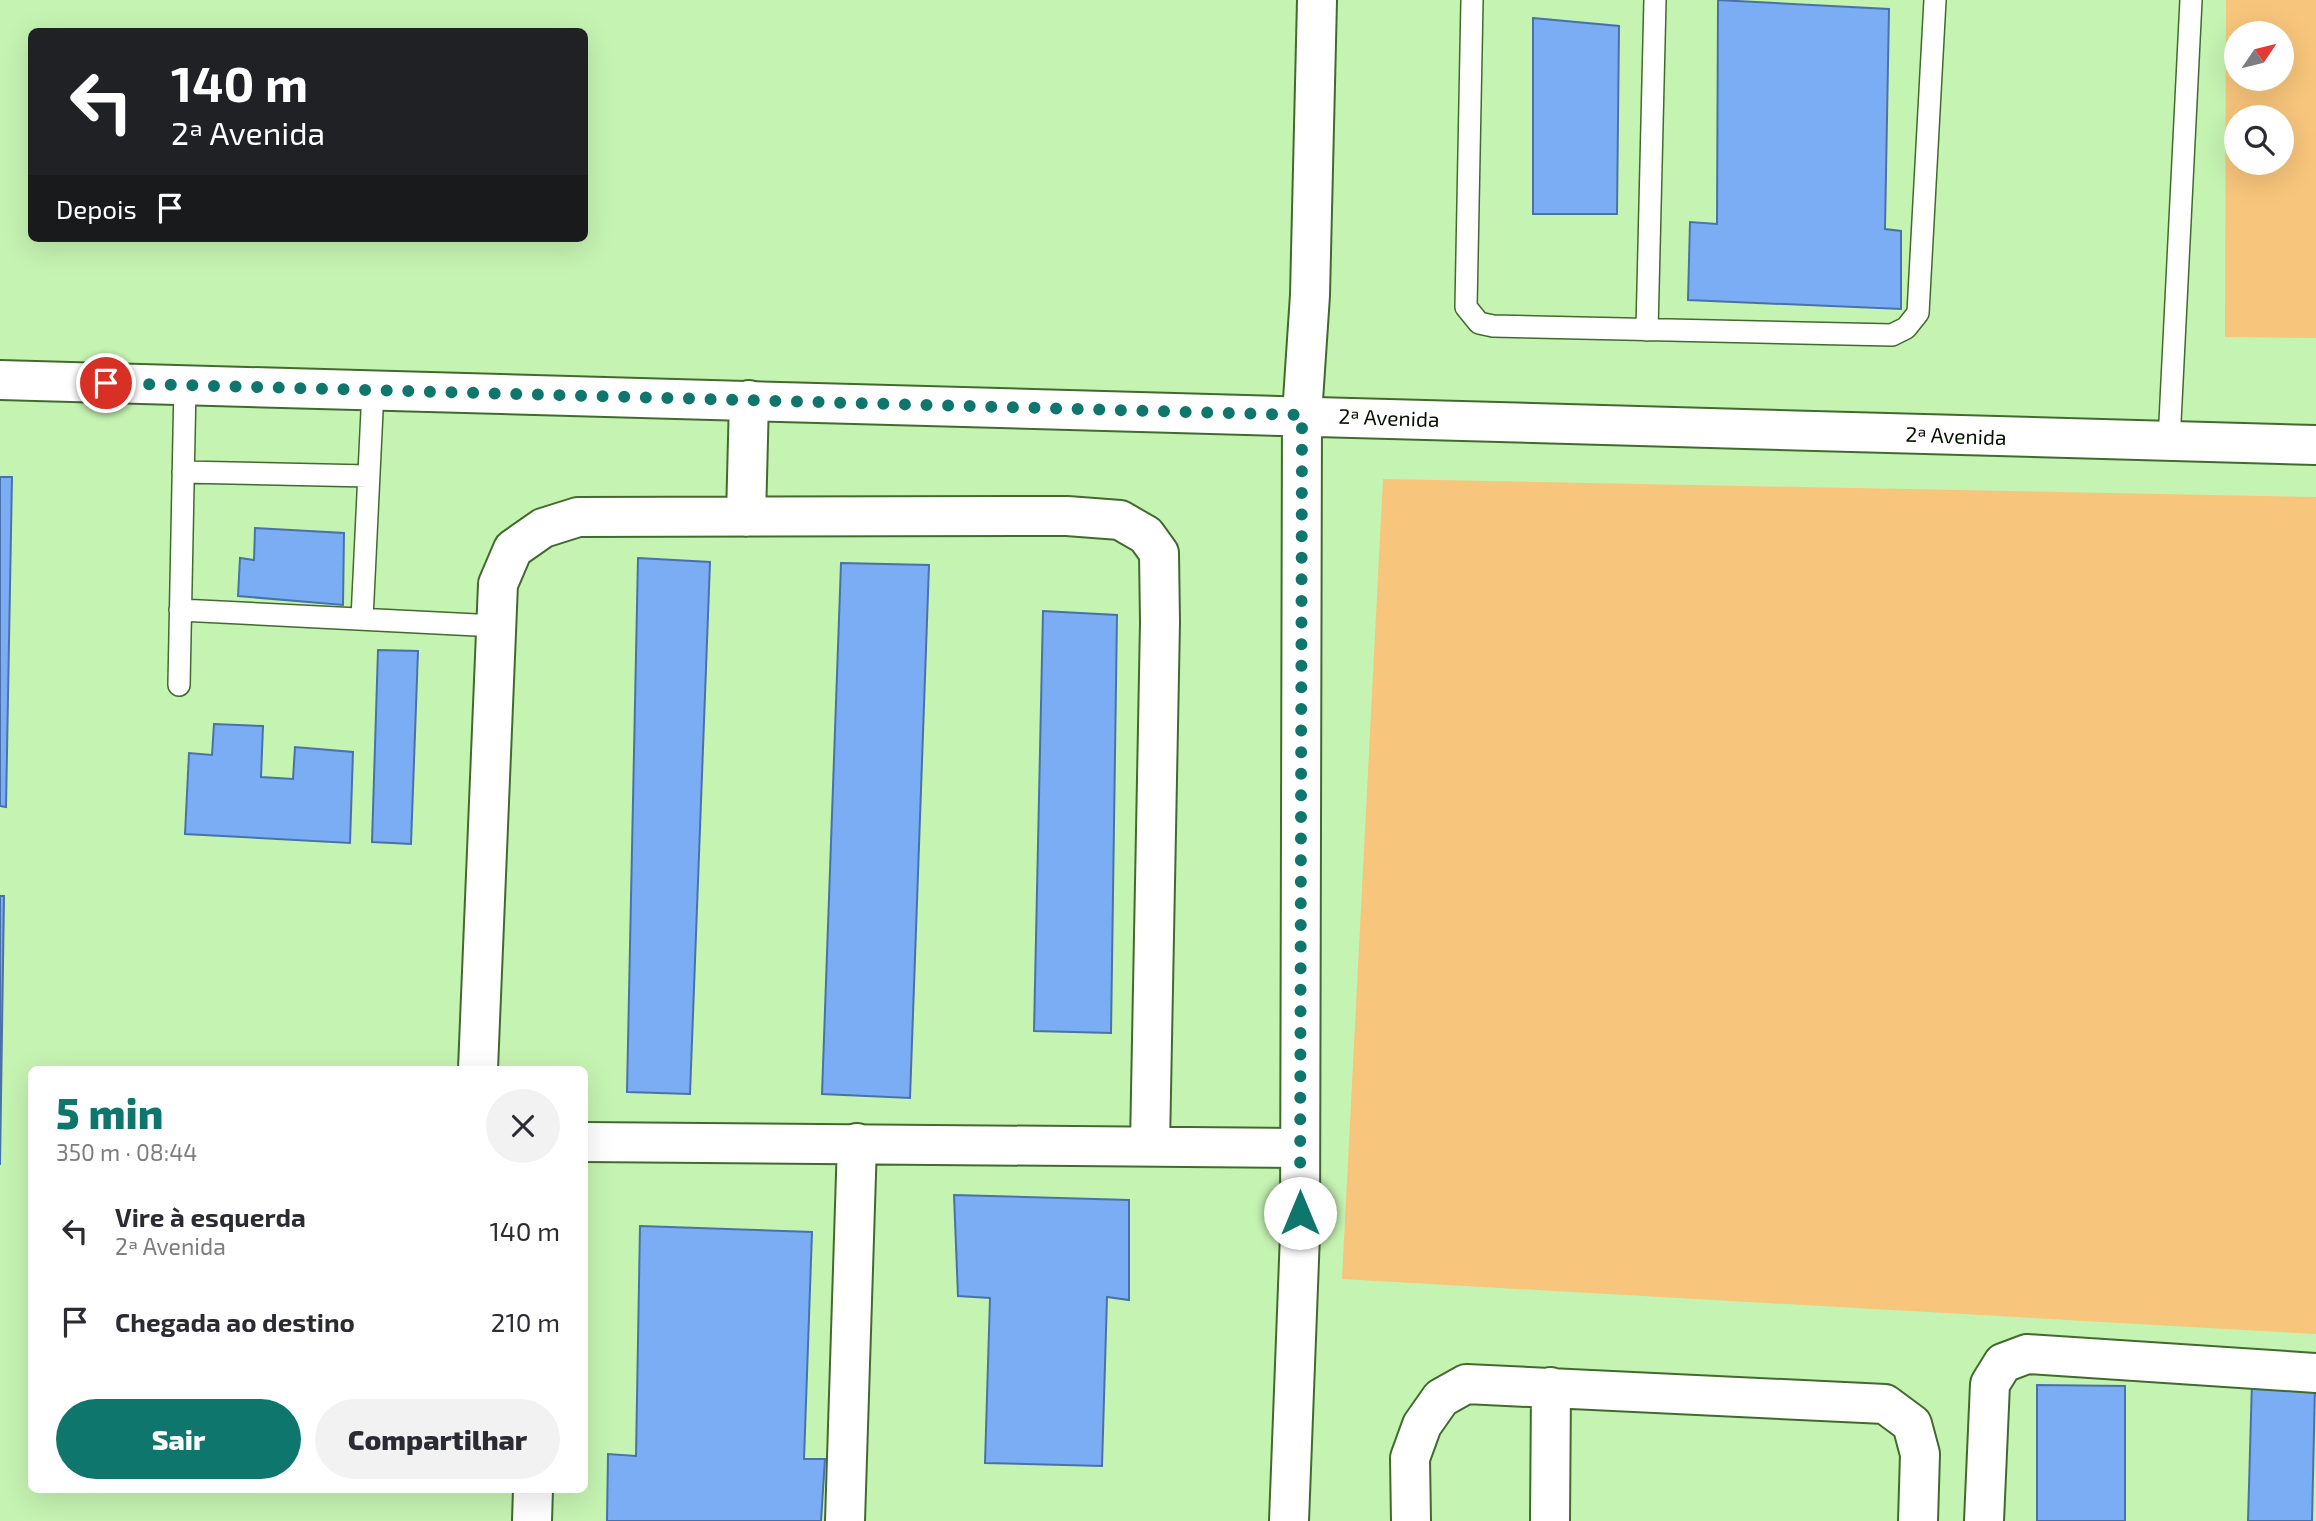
<!DOCTYPE html>
<html lang="pt">
<head>
<meta charset="utf-8">
<style>
  :root { --surface:#fff; --page:#f2f2f3; --text:#2b2b33; --muted:#7c7c81; --accent:#0f766e }
  body { margin:0; font-family:"Exo 2",sans-serif; background:var(--page); color:var(--text); height:100vh; display:flex; flex-direction:column; font-size:26px; white-space:nowrap }
  * { box-sizing:border-box; margin:0 }
  p { font-size:23px; color:var(--muted) }
  .icon { flex:none; width:38px; height:38px; fill:none; stroke:currentColor; stroke-width:2; stroke-linecap:round; stroke-linejoin:round }
  .map { position:relative; flex:1; overflow:hidden }
  .drawer { position:absolute; left:28px; top:1066px; width:560px; height:427px; display:flex; flex-direction:column; background:var(--surface); border-radius:10px; box-shadow:0 7px 28px #0002 }
  .drawer>* { flex:none }
  .top-card { position:absolute; left:28px; top:28px; width:560px; height:214px; border-radius:10px; box-shadow:0 7px 28px #0002; background:#202124; color:#fff; overflow:hidden }
  .needle { width:46px; rotate:55deg }
  .buttons { position:absolute; left:2224px; top:21px; display:grid; gap:14px }
  .buttons a { display:grid; place-items:center; width:70px; height:70px; border-radius:50%; background:var(--surface); box-shadow:0 7px 28px #0002; font-size:35px }
  .pin { position:absolute; display:grid; place-items:center; width:60px; height:60px; color:#fff; margin:-30px; border:4px solid #fff; border-radius:50%; box-shadow:0 2px 7px #0007 }
  .me { position:absolute; width:77px; margin:-38px; rotate:0deg; stroke-linejoin:round; filter:drop-shadow(0 0 5px #0008) }
  .turn { display:flex; align-items:center; gap:24px; height:147px; padding:0 28px; font-size:32px }
  .turn .icon { width:91px; height:91px; stroke-width:2.5 }
  .turn b { display:block; font-size:49px; line-height:60px }
  .then { display:flex; align-items:center; height:66px; padding:0 28px; background:#0003; gap:14px; font-size:26px }
  .round { display:grid; place-items:center; flex:none; width:74px; height:74px; border-radius:37px; background:var(--page) }
  .headline { display:flex; align-items:center; justify-content:space-between; height:119px; padding:0 28px }
  h1 { font-size:42px; font-weight:800; line-height:52px; color:var(--accent) }
  .primary-button { display:flex; gap:14px; margin-top:auto; padding:14px 28px }
  .primary-button a { flex:1; height:80px; border-radius:42px; background:var(--accent); color:#fff; font-size:28px; font-weight:800; line-height:80px; text-align:center }
  .primary-button a+a { background:var(--page); color:var(--text) }
  ul { padding:0; list-style:none }
  li { display:flex; align-items:center; gap:21px; height:91px; padding:0 28px }
  li div { flex:1 }
  li b { display:block; font-size:26px }
  li em { font-style:normal }
  .map>svg:first-child { display:block }
  .green { fill:#f7c57b; fill-rule:evenodd }
  .building { fill:#7aadf4; stroke:#4a72aa; stroke-width:2 }
  .lines { fill:none; stroke-linecap:round; stroke-linejoin:round }
  .service-casing { stroke:#426a2f; stroke-width:24 }
  .minor-casing { stroke:#426a2f; stroke-width:42 }
  .tertiary-casing { stroke:#426a2f; stroke-width:42 }
  .service { stroke:#fff; stroke-width:21 }
  .minor { stroke:#fff; stroke-width:38 }
  .tertiary { stroke:#fff; stroke-width:38 }
  .route { stroke:#0f766e; stroke-width:12; stroke-dasharray:0 21.6 }
  .labels { text-anchor:middle; dominant-baseline:central; stroke-width:5; stroke-linejoin:round; paint-order:stroke }
  .street-label { font-size:21px; fill:#041200; stroke:#fff }
</style>
</head>
<body>
<div class="map">
<svg width="2316" height="1521" viewBox="0 0 2316 1521">
  <rect width="100%" height="100%" fill="#c5f3b2"/>
  <path class="green" d="M2226 0H2316V338L2225 337ZM2236 33H2282V79H2236ZM2236 117H2282V163H2236Z
    M1383 479 2316 497V1334L1342 1279Z"/>
  <path class="building" d="M1718 0 1889 9 1885 229 1901 231V309L1688 300 1690 222 1717 224Z
    M1533 18 1619 26 1617 214H1533Z
    M0 477H12L6 807 0 806Z
    M255 528 344 533 343 605 238 596 240 558 254 560Z
    M638 558 710 562 690 1094 627 1092Z
    M841 563 929 565 910 1098 822 1094Z
    M1043 611 1117 615 1111 1033 1034 1031Z
    M378 650 418 651 411 844 372 842Z
    M214 724 263 726 261 777 293 779 295 747 353 752 350 843 185 834 189 753 212 755Z
    M0 896H4L0 1165Z
    M954 1195 1129 1200V1300L1107 1297 1102 1466 985 1463 990 1298 958 1296Z
    M640 1226 812 1232 804 1459H825L821 1521H607L608 1454 636 1456Z
    M2252 1381 2315 1386 2312 1521H2248Z
    M2037 1385 2125 1386V1521H2037Z"/>
  <g class="lines">
    <defs>
      <path id="service" d="M1472 0 1466 307 1479 323 1493 326 1892 335 1906 328 1918 313 1935 0
        M1647 330 1655 0
        M2169 442 2191 0
        M183 472 368 476
        M180 610 496 626
        M362 619 373 390
        M179 685 185 385"/>
      <path id="minor" d="M746 517 749 400
        M478 1069 498 584 513 549 543 528 578 517 1067 516 1120 520 1146 535 1159 553 1160 622 1150 1145
        M584 1142 1300 1148
        M532 1521 533 1489
        M845 1521 857 1143
        M1411 1521 1410 1458 1422 1425 1441 1398 1466 1384 1885 1404 1912 1424 1920 1454 1918 1521
        M1550 1521 1551 1387
        M1984 1521 1990 1384 2003 1363 2027 1354 2316 1373"/>
      <path id="tertiary" d="M0 380 2316 445
        M1289 1521 1300 1234 1302 415 1310 295 1317 0"/>
    </defs>
    <use href="#service" class="service-casing"/>
    <use href="#minor" class="minor-casing"/>
    <use href="#tertiary" class="tertiary-casing"/>
    <use href="#service" class="service"/>
    <use href="#minor" class="minor"/>
    <use href="#tertiary" class="tertiary"/>
  </g>
  <g class="lines">
    <path class="route" d="M106 383 1302 415 1300 1213"/>
  </g>
  <g class="labels">
    <g class="street-label">
      <text transform="translate(1389 417) rotate(2)">2ª Avenida</text>
      <text transform="translate(1956 435) rotate(2)">2ª Avenida</text>
    </g>
  </g>
</svg>
<div class="buttons">
<a><svg class="needle" viewBox="-14 -14 28 28"><path d="M0-13l5 13h-10z" fill="#e53935"/><path d="M0 13l5-13h-10z" fill="#7c7c81"/></svg></a>
<a><svg class="icon" aria-label="search" viewBox="0 0 24 24"><circle cx="10" cy="10" r="6"/><path d="M15 15l6 6"/></svg></a>
</div>
<div class="pin" style="left:106px;top:383px;background:#d93025"><svg class="icon" aria-label="arrive" viewBox="0 0 24 24"><path d="M6 21V4h12l-3 4 3 4H6"/></svg></div>
<svg class="me" style="left:1300px;top:1213px" viewBox="-20 -20 40 40"><circle r="19" fill="#fff"/><path d="M0-13L10 11 0 6-10 11z" fill="#0f766e"/></svg>
<div class="top-card">
<div class="turn"><svg class="icon" aria-label="left" viewBox="0 0 24 24"><path d="M17 20v-9H6M10 6l-5 5 5 5"/></svg><div><b>140 m</b>2ª Avenida</div></div>
<div class="then">Depois<svg class="icon" aria-label="arrive" viewBox="0 0 24 24"><path d="M6 21V4h12l-3 4 3 4H6"/></svg></div>
</div>
<section class="drawer">
<div class="headline"><div><h1>5 min</h1><p>350 m · 08:44</p></div><a class="round"><svg class="icon" aria-label="close" viewBox="0 0 24 24"><path d="M6 6l12 12M18 6L6 18"/></svg></a></div>
<ul>
<li><svg class="icon" aria-label="left" viewBox="0 0 24 24"><path d="M17 20v-9H6M10 6l-5 5 5 5"/></svg><div><b>Vire à esquerda</b><p>2ª Avenida</p></div><em>140 m</em></li>
<li><svg class="icon" aria-label="arrive" viewBox="0 0 24 24"><path d="M6 21V4h12l-3 4 3 4H6"/></svg><div><b>Chegada ao destino</b></div><em>210 m</em></li>
</ul>
<div class="primary-button"><a>Sair</a><a>Compartilhar</a></div>
</section>
</div>
</body>
</html>
